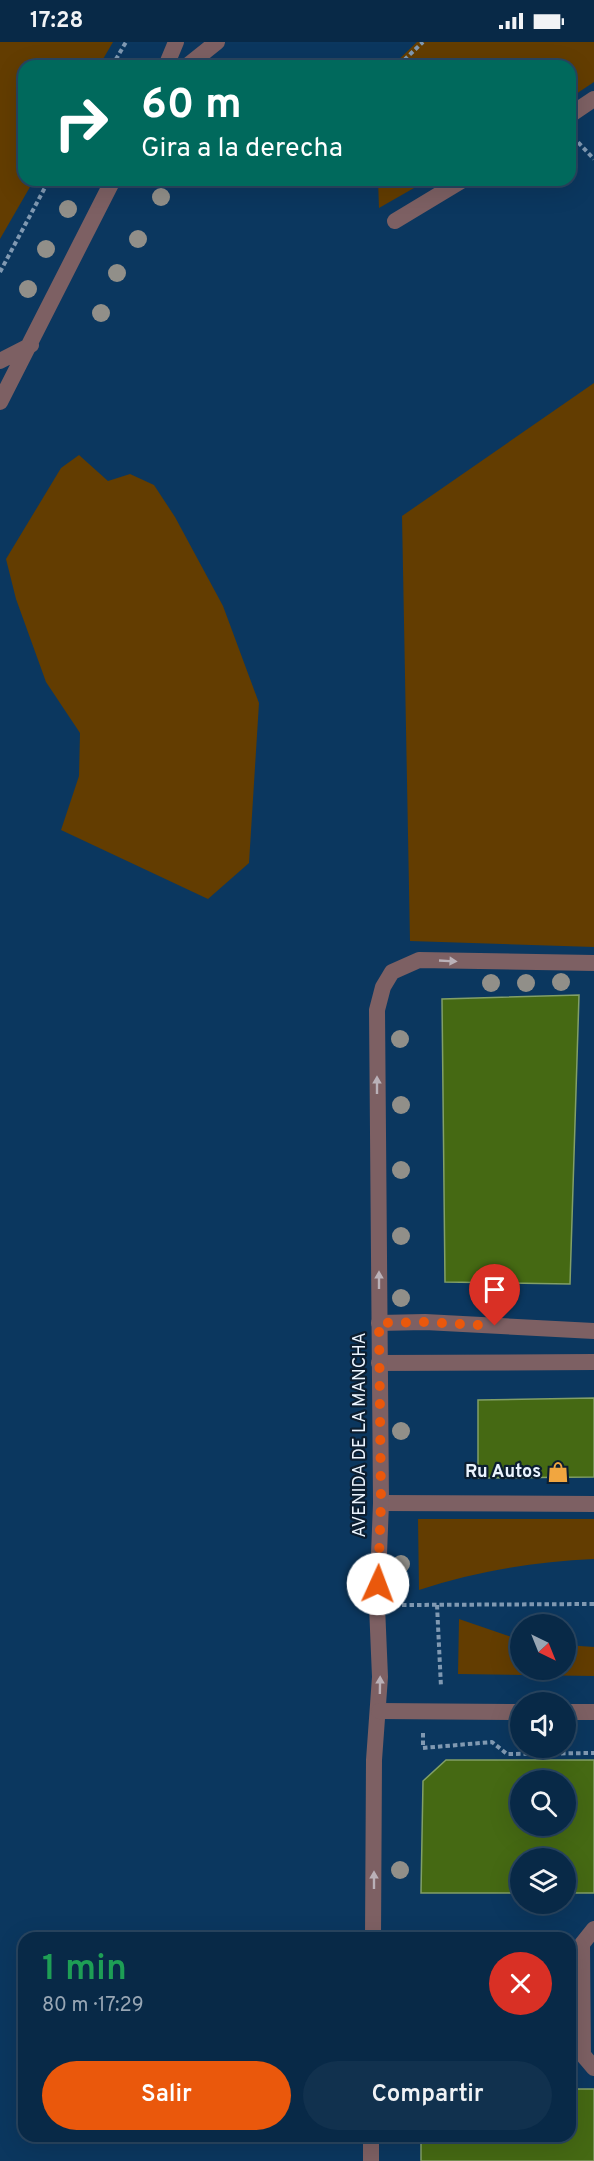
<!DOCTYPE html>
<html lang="es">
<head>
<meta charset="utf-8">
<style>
  :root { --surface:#082947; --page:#11314e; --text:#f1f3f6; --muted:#98a6b4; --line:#294560; --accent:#ea580c }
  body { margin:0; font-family:Overpass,sans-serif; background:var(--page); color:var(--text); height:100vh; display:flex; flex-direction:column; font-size:22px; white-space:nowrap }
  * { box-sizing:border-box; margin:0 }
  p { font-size:20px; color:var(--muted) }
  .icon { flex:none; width:33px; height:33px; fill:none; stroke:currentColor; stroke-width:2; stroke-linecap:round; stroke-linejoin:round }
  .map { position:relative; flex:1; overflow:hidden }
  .panel { position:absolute; left:18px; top:1890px; width:558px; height:210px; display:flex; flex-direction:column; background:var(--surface); border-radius:18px; box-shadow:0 6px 24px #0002,0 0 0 2px var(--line) }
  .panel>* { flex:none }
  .guide { position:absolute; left:18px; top:18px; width:558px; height:126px; border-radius:18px; box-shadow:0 6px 24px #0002,0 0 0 2px var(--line); background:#00695c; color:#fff; overflow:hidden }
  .needle { width:39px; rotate:137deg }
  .fabs { position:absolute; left:510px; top:1572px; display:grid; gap:12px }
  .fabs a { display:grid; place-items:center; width:66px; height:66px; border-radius:50%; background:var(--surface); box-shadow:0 6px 24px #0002,0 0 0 2px var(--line); font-size:30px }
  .pin { position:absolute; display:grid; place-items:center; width:51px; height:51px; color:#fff; margin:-62px -26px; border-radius:50% 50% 50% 0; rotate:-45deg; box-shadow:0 0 6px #0007 }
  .pin .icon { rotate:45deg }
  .me { position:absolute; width:66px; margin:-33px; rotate:2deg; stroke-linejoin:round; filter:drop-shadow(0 0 4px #0008) }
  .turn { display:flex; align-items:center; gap:21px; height:126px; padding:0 24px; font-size:27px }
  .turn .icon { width:78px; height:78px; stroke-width:2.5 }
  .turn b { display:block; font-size:42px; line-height:51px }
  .round { display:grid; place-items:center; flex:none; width:63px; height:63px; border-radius:32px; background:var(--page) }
  .overview { display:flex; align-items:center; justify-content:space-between; height:102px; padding:0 24px }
  h1 { font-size:36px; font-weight:600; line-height:45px; color:#1e9e55 }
  .primary-button { display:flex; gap:12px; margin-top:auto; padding:12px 24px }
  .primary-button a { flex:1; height:69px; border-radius:36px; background:var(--accent); color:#fff; font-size:24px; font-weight:600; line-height:69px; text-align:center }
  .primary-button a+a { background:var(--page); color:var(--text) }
  .status { display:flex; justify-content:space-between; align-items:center; height:42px; padding:0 30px; background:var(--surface); direction:ltr }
  .status svg { height:16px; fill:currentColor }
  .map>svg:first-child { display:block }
  .green { fill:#633d01 }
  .building { fill:#456913; stroke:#829f67; stroke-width:1.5; fill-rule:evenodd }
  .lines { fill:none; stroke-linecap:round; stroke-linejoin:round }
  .path { stroke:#8099b2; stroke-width:4; stroke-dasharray:4.5 3; stroke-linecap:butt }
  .service { stroke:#7d6063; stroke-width:16 }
  .pedestrian { stroke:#7d6063; stroke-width:16 }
  .minor { stroke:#7d6063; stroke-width:16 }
  .tertiary { stroke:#7d6063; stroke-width:16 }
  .tree { fill:#918f89 }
  .oneway { fill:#bab1b8 }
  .route { stroke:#ea580c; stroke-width:10; stroke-dasharray:0 18 }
  .labels { text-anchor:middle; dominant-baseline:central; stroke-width:4.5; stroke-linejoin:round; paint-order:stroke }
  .street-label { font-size:18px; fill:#ebf4fe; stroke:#0c1e30 }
  .poi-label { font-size:18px; font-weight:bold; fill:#ebf4fe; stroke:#0c1e30; text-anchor:end }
</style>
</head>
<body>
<div class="status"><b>17:28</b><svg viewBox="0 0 49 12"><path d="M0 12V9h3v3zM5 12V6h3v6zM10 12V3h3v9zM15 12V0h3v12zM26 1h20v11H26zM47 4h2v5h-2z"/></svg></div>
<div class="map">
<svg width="594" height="2119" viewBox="0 0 594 2119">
  <rect width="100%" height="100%" fill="#0b375f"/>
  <path class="green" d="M0 0H113L99 24H24V138H34L0 197Z
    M417 0H594V40L570 56V24H392Z
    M378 138H428L379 166Z
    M594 341V905L410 899 402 474Z
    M79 413 108 439 130 432 154 443 175 475 223 564 259 661 249 821 208 857 61 788 79 734 80 691 46 640 16 557 6 517 61 426Z
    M418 1477H594V1517C533 1520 476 1529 419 1548Z
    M459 1577 520 1598V1628H566V1603L594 1605V1634L458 1632Z"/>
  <path class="building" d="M579 953 570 1242 445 1240 442 957Z
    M594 1356V1435L478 1436V1358Z
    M446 1718H594V1851H566V1816H520V1851H421L423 1739ZM520 1738H566V1784H520Z
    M570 2047H594V2119H421V2094H570Z"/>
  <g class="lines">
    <path class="path" d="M112 24 126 0
      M391 24 401 21 423 0
      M419 24 422 23
      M573 95 594 117
      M0 230 49 138
      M402 1563 594 1562
      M437 1563 441 1645
      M423 1691V1706L492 1700 507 1712 594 1711"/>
    <path class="service" d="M379 1281 425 1280 594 1289
      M379 1321 594 1320
      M594 1887 582 1902 583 2013 594 2026"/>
    <path class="pedestrian" d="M381 1461 594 1462"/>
    <path class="minor" d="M166 24 176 0
      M187 24 217 0
      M570 73 594 57
      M395 179 463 138
      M0 319 31 303
      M0 360 113 138
      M373 1896 374 1718 380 1635 377 1564 381 1461 377 968 383 945 392 930 419 918 594 921
      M371 2119V2094"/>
    <path class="tertiary" d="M379 1669 520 1670
      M566 1670H594"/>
  </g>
  <g class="tree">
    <circle cx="161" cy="155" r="9"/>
    <circle cx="68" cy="167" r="9"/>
    <circle cx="138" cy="197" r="9"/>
    <circle cx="46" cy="207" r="9"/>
    <circle cx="117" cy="231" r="9"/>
    <circle cx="28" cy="247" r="9"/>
    <circle cx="101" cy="271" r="9"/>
    <circle cx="561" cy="940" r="9"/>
    <circle cx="491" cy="941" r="9"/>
    <circle cx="526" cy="941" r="9"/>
    <circle cx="400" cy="997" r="9"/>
    <circle cx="401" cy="1063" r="9"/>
    <circle cx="401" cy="1128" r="9"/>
    <circle cx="401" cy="1194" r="9"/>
    <circle cx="401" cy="1256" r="9"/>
    <circle cx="401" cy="1389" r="9"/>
    <circle cx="401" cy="1522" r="9"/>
    <circle cx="400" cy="1828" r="9"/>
  </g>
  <defs><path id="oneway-solid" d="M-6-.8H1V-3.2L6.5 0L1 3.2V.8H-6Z" transform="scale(1.5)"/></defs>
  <g class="oneway">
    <use href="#oneway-solid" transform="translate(448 919) rotate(3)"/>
    <use href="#oneway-solid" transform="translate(377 1043) rotate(-90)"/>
    <use href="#oneway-solid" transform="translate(379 1238) rotate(-90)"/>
    <use href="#oneway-solid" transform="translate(380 1643) rotate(-89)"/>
    <use href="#oneway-solid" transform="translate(374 1838) rotate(-90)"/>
  </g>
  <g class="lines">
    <path class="route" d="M378 1542 381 1461 379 1281 425 1280 495 1284"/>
  </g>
  <defs>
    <symbol id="shop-bare" viewBox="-9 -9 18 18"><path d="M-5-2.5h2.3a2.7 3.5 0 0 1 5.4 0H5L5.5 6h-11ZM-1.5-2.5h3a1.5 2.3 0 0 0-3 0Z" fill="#f1a640" stroke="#0c1e30" stroke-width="2.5" paint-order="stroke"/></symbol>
  </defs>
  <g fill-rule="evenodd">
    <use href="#shop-bare" x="543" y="1415" width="30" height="30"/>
  </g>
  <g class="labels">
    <g class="street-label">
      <text transform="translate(360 1393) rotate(-90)">AVENIDA DE LA MANCHA</text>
    </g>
    <g class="poi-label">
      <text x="541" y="1430">Ru Autos</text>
    </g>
  </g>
</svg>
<div class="fabs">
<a><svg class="needle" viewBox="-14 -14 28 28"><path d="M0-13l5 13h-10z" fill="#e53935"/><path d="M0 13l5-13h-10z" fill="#98a6b4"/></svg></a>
<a><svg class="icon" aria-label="sound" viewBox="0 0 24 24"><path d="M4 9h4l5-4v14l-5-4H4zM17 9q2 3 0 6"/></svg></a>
<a><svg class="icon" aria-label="search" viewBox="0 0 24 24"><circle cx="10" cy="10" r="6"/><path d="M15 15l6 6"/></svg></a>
<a><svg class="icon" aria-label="layers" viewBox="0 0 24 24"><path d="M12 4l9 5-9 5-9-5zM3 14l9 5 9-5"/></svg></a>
</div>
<div class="pin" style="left:495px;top:1284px;background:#d93025"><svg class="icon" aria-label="arrive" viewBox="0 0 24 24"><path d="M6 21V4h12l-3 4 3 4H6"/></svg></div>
<svg class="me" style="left:378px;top:1542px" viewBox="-20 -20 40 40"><circle r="19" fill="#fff"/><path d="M0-13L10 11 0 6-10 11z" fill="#ea580c"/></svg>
<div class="guide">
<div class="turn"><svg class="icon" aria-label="right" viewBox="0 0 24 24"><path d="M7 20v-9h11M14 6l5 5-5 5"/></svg><div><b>60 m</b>Gira a la derecha</div></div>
</div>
<section class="panel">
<div class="overview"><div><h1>1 min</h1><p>80 m · 17:29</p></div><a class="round" style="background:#d93025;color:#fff"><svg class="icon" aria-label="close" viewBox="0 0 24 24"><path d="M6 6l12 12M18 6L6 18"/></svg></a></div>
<div class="primary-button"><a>Salir</a><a>Compartir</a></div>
</section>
</div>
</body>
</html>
